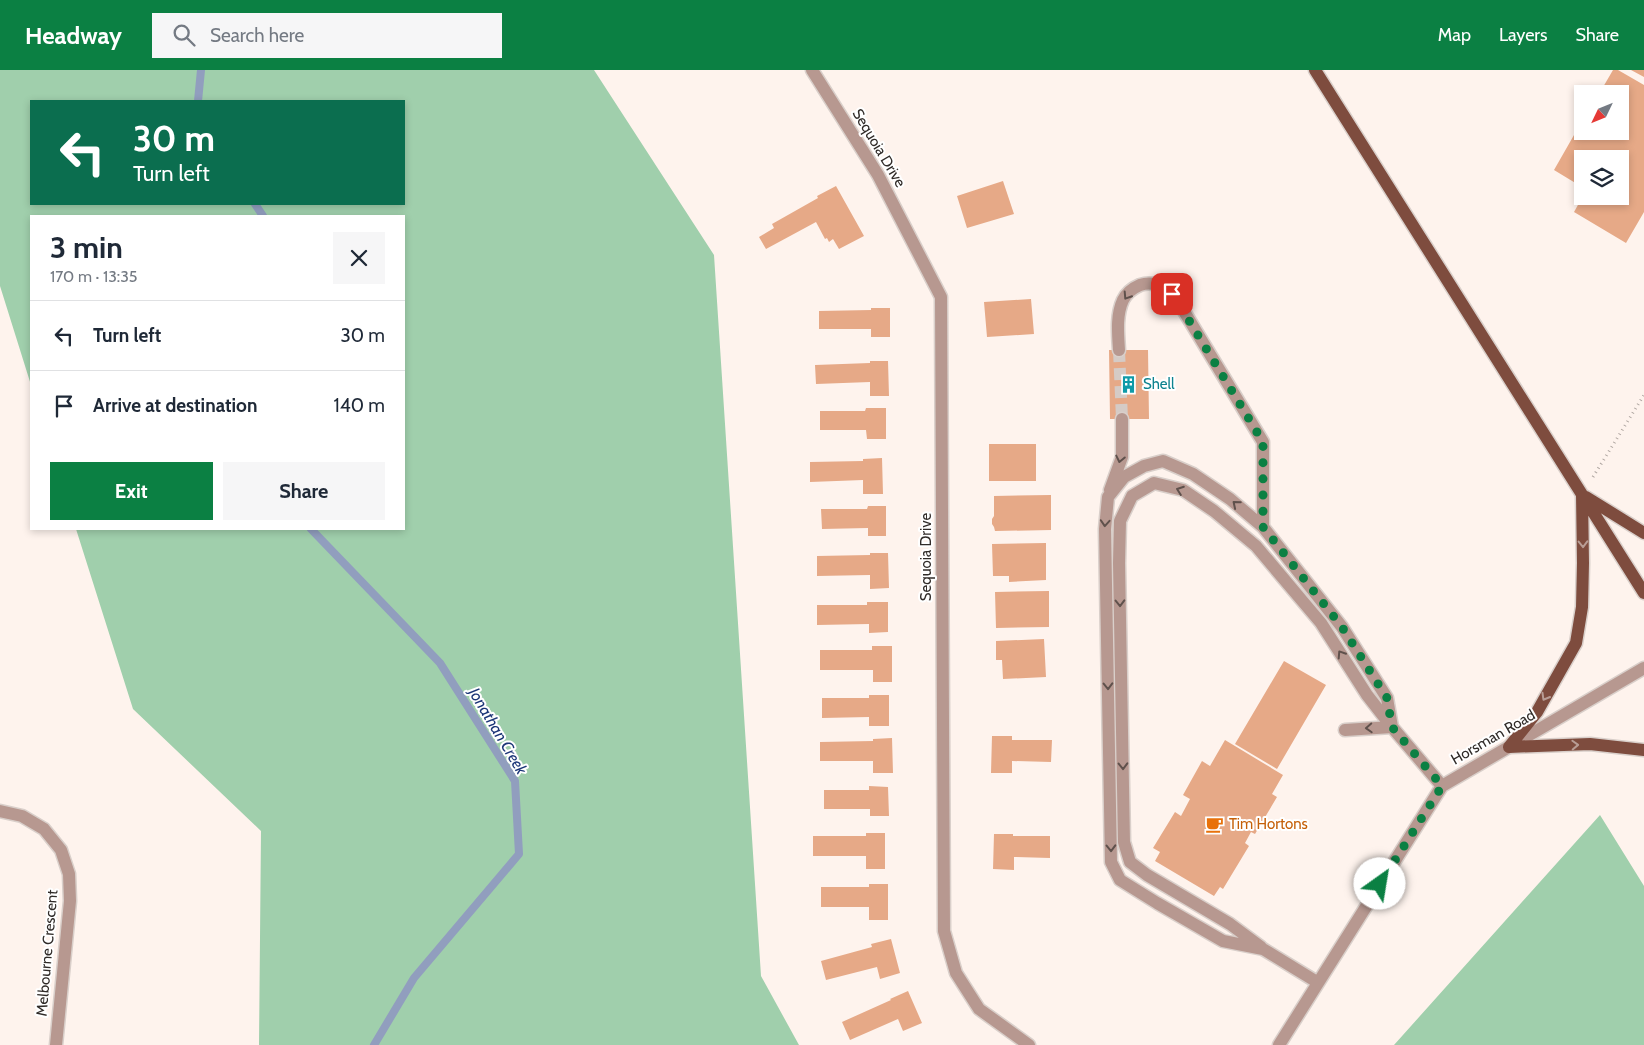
<!DOCTYPE html>
<html lang="en">
<head>
<meta charset="utf-8">
<style>
  :root { --surface:#fff; --page:#f6f6f7; --text:#1f2937; --muted:#747a83; --line:#e0e1e3; --accent:#0b8043 }
  body { margin:0; font-family:Cabin,sans-serif; background:var(--page); color:var(--text); height:100vh; display:flex; flex-direction:column; font-size:19px; white-space:nowrap }
  * { box-sizing:border-box; margin:0 }
  p { font-size:16px; color:var(--muted) }
  .icon { flex:none; width:28px; height:28px; fill:none; stroke:currentColor; stroke-width:2; stroke-linecap:round; stroke-linejoin:round }
  .map { position:relative; flex:1; overflow:hidden }
  .side { position:absolute; left:30px; top:145px; width:375px; height:315px; display:flex; flex-direction:column; background:var(--surface); border-radius:0px; box-shadow:0 2px 8px #0003 }
  .side>* { flex:none }
  .banner { position:absolute; left:30px; top:30px; width:375px; height:105px; border-radius:0px; box-shadow:0 2px 8px #0003; background:#0b6e4f; color:#fff; overflow:hidden }
  .needle { width:32px; rotate:227deg }
  .tools { position:absolute; left:1574px; top:15px; display:grid; gap:10px }
  .tools a { display:grid; place-items:center; width:55px; height:55px; border-radius:0px; background:var(--surface); box-shadow:0 2px 8px #0003; font-size:25px }
  .pin { position:absolute; display:grid; place-items:center; width:42px; height:42px; color:#fff; margin:-21px; border-radius:10px; box-shadow:0 2px 8px #0006 }
  .me { position:absolute; width:55px; margin:-28px; rotate:32deg; stroke-linejoin:round; filter:drop-shadow(0 0 4px #0008) }
  .turn { display:flex; align-items:center; gap:18px; height:105px; padding:0 20px; font-size:22px }
  .turn .icon { width:65px; height:65px; stroke-width:2.5 }
  .turn b { display:block; font-size:35px; line-height:42px }
  .round { display:grid; place-items:center; flex:none; width:52px; height:52px; border-radius:0px; background:var(--page) }
  .summary { display:flex; align-items:center; justify-content:space-between; height:85px; padding:0 20px }
  h1 { font-size:30px; font-weight:700; line-height:38px }
  .primary-button { display:flex; gap:10px; margin-top:auto; padding:10px 20px }
  .primary-button a { flex:1; height:58px; border-radius:0px; background:var(--accent); color:#fff; font-size:20px; font-weight:700; line-height:58px; text-align:center }
  .primary-button a+a { background:var(--page); color:var(--text) }
  ul { padding:0; list-style:none }
  li { display:flex; align-items:center; gap:15px; height:70px; padding:0 20px; border-top:1px solid var(--line) }
  li div { flex:1 }
  li b { display:block; font-size:19px }
  li em { font-style:normal }
  header { display:flex; align-items:center; gap:30px; box-sizing:border-box; height:70px; padding:0 25px; background:var(--accent); color:#fff }
  header strong { font-size:24px }
  nav { display:flex; gap:28px; margin-inline-start:auto; font-size:18px }
  .search { width:350px; height:45px; background:var(--page); display:flex; align-items:center; gap:12px; box-sizing:border-box; padding:0 18px; border-radius:0px; color:var(--muted); font-size:19px }
  .map>svg:first-child { display:block }
  .green { fill:#a0cfac; fill-rule:evenodd }
  .lines { fill:none; stroke-linecap:round; stroke-linejoin:round }
  .stream { stroke:#919ebe; stroke-width:8 }
  .building { fill:#e6a987 }
  .minor-tunnel { stroke:#d5cbc6; stroke-width:12; stroke-dasharray:12 6; stroke-linecap:butt }
  .minor-casing { stroke:#d9cfca; stroke-width:15 }
  .major-casing { stroke:#d9cfca; stroke-width:15 }
  .path { stroke:#aea5a0; stroke-width:3; stroke-dasharray:1 4; stroke-linecap:butt }
  .minor { stroke:#b79890; stroke-width:12 }
  .major { stroke:#7e4c3e; stroke-width:12 }
  .oneway { stroke:#5f514c }
  .oneway2 { stroke:#b89d95 }
  .route { stroke:#0b8043; stroke-width:9; stroke-dasharray:0 16.2 }
  .labels { text-anchor:middle; dominant-baseline:central; stroke-width:4; stroke-linejoin:round; paint-order:stroke }
  .street-label { font-size:15px; fill:#302b28; stroke:#fff }
  .culture-label { font-size:15px; fill:#0d838f; stroke:#fff; text-anchor:start }
  .food-label { font-size:15px; fill:#c56008; stroke:#fff; text-anchor:start }
  .water-label { font-size:16px; font-style:italic; fill:#1c3677; stroke:#fff }
</style>
</head>
<body>
<header>
<strong>Headway</strong>
<div class="search"><svg class="icon" aria-label="search" viewBox="0 0 24 24"><circle cx="10" cy="10" r="6"/><path d="M15 15l6 6"/></svg>Search here</div>
<nav><a>Map</a><a>Layers</a><a>Share</a></nav>
</header>
<div class="map">
<svg width="1644" height="975" viewBox="0 0 1644 975">
  <rect width="100%" height="100%" fill="#fef3ed"/>
  <path class="green" d="M0 0H594L714 185 761 906 799 975H259L261 761 133 639 76 459H404V146H31V315L0 216ZM31 31H404V134H31Z
    M1600 745 1644 816V975H1394Z"/>
  <g class="lines">
    <path class="stream" d="M198 31 201 0
      M255 134 263 146
      M311 459 440 593 515 711 519 784 414 908 374 975"/>
  </g>
  <path class="building" d="M1613 0H1618L1644 15V142L1626 173 1574 142 1583 126H1620V89H1582V117L1554 100 1582 51V61H1620V24H1599Z
    M1631 0H1644V7Z
    M1003 111 1014 144 967 158 957 126Z
    M836 116 864 166 839 179 833 169 829 172 827 168 825 169 816 152 766 179 759 167 774 158 772 154 818 128 817 126Z
    M1031 229 1034 264 987 267 984 232Z
    M871 238H890V267H871V259H819V241L871 240Z
    M1109 280H1148L1149 349H1110Z
    M870 291H888L889 326H870V312L816 314 815 295 870 293Z
    M866 338H886V369H867L866 360H820V341H865Z
    M989 374H1036V411H989Z
    M882 388 883 424H863V410L810 412V392L863 391V389Z
    M1051 425V460L995 461 994 457 992 454V449L994 446V426Z
    M868 436H886V466H868V458L822 459 821 439H867Z
    M1046 473V510L1009 512V506H993L992 474Z
    M870 483H888L889 518 870 519V505L817 506V486L870 485Z
    M1049 521V557L996 558 995 522Z
    M867 532H888V562L869 563V554L817 555V535H867Z
    M1044 569 1046 607 1003 609 1002 590H996V571Z
    M872 576H892V612H873V600H820V580H872Z
    M1284 591 1326 615 1277 699 1235 674Z
    M869 625H889V656H869V647L822 648V628H869Z
    M992 666H1012V670H1052L1051 692 1012 691V703H991Z
    M892 668 893 703H873V691H820V672L873 671V669Z
    M1225 670 1283 705 1272 724 1277 727 1255 764 1251 762 1245 773 1249 776 1223 819 1220 817 1214 826 1155 791 1160 782 1153 778 1175 742 1181 746 1190 729 1183 725 1202 691 1210 696Z
    M869 716 888 717 889 746H870V739H824V720H869Z
    M866 763H885V799H866V786H813V766H866Z
    M994 764H1013V766H1050V788L1014 787V800L993 799Z
    M869 814H888V850H869V837H821V817H869Z
    M891 869 900 903 880 909 877 897 826 910 821 891 872 877 871 874Z
    M908 921 922 953 903 961 898 949 850 970 842 952 891 930 890 929Z"/>
  <g class="lines">
    <path class="minor-tunnel" d="M1119 280 1122 349"/>
    <defs>
      <path id="minor" d="M812 0 878 105 941 227 944 861 956 903 979 939 1029 975
        M1119 280C1118 264 1116 245 1123 230 1127 222 1133 218 1140 215 1157 209 1169 221 1179 233L1263 372V457
        M1110 420 1122 387V349
        M0 741 22 746 44 759 61 780 69 804 70 831 56 975
        M1261 877 1230 854 1147 805 1130 792 1124 772 1119 493 1120 451 1132 426 1154 413 1183 420 1214 441 1256 476 1321 553 1367 625 1392 657 1442 716
        M1317 912 1263 879 1223 871 1157 833 1120 810 1111 792 1105 459 1108 427 1124 407 1144 396 1163 391 1193 404 1230 429 1263 457 1342 557 1387 628 1392 657 1345 660
        M1279 975 1442 716 1644 598"/>
      <path id="major" d="M1315 0 1644 523
        M1586 427 1644 463
        M1509 677 1537 642 1576 573 1582 537 1583 493 1582 425
        M1509 677 1590 674 1644 680"/>
    </defs>
    <use href="#minor" class="minor-casing"/>
    <use href="#major" class="major-casing"/>
    <path class="path" d="M1593 407 1644 325"/>
    <use href="#minor" class="minor"/>
    <use href="#major" class="major"/>
  </g>
  <defs><path id="oneway-chevron" d="M-2-3.5L2.5 0L-2 3.5" fill="none" stroke-width="1.6" stroke-linecap="round" stroke-linejoin="round" transform="scale(1.25)"/></defs>
  <g class="oneway">
    <use href="#oneway-chevron" transform="translate(1127 226) rotate(123)"/>
    <use href="#oneway-chevron" transform="translate(1120 389) rotate(102)"/>
    <use href="#oneway-chevron" transform="translate(1180 420) rotate(-160)"/>
    <use href="#oneway-chevron" transform="translate(1236 434) rotate(-140)"/>
    <use href="#oneway-chevron" transform="translate(1105 453) rotate(94)"/>
    <use href="#oneway-chevron" transform="translate(1120 533) rotate(89)"/>
    <use href="#oneway-chevron" transform="translate(1341 584) rotate(-123)"/>
    <use href="#oneway-chevron" transform="translate(1108 616) rotate(89)"/>
    <use href="#oneway-chevron" transform="translate(1369 658) rotate(177)"/>
    <use href="#oneway-chevron" transform="translate(1123 696) rotate(89)"/>
    <use href="#oneway-chevron" transform="translate(1111 778) rotate(89)"/>
  </g>
  <g class="oneway2">
    <use href="#oneway-chevron" transform="translate(1583 474) rotate(89)"/>
    <use href="#oneway-chevron" transform="translate(1545 627) rotate(120)"/>
    <use href="#oneway-chevron" transform="translate(1575 675) rotate(-2)"/>
  </g>
  <g class="lines">
    <path class="route" d="M1172 224 1179 234 1263 372V457L1342 557 1387 628 1392 657 1442 716 1380 814"/>
  </g>
  <defs>
    <symbol id="building-bare" viewBox="-9 -9 18 18"><path d="M-4-6H4V6H1V3H-1V6H-4ZM-2.5-4.3h1.7v1.8h-1.7ZM.8-4.3h1.7v1.8H.8ZM-2.5-1h1.7V.8h-1.7ZM.8-1h1.7V.8H.8Z" fill="#0f9aa8" stroke="#fff" stroke-width="2.5" paint-order="stroke"/></symbol>
    <symbol id="cafe-bare" viewBox="-9 -9 18 18"><path d="M-5.5-4.5H6V0H3Q3 3.5 0 3.5H-2.5Q-5.5 3.5-5.5 0ZM3-3.2v2h1.7v-2ZM-6 4.5H4V6H-6Z" fill="#e8710a" stroke="#fff" stroke-width="2.5" paint-order="stroke"/></symbol>
  </defs>
  <g fill-rule="evenodd">
    <use href="#building-bare" x="1116" y="302" width="25" height="25"/>
    <use href="#cafe-bare" x="1202" y="742" width="25" height="25"/>
  </g>
  <g class="labels">
    <g class="street-label">
      <text transform="translate(879 78) rotate(59)">Sequoia Drive</text>
      <text transform="translate(926 487) rotate(-90)">Sequoia Drive</text>
      <text transform="translate(1493 667) rotate(-30)">Horsman Road</text>
      <text transform="translate(47 883) rotate(-85)">Melbourne Crescent</text>
    </g>
    <g class="culture-label">
      <text x="1143" y="314">Shell</text>
    </g>
    <g class="food-label">
      <text x="1229" y="754">Tim Hortons</text>
    </g>
    <g class="water-label">
      <text transform="translate(498 661) rotate(59)">Jonathan Creek</text>
    </g>
  </g>
</svg>
<div class="tools">
<a><svg class="needle" viewBox="-14 -14 28 28"><path d="M0-13l5 13h-10z" fill="#e53935"/><path d="M0 13l5-13h-10z" fill="#747a83"/></svg></a>
<a><svg class="icon" aria-label="layers" viewBox="0 0 24 24"><path d="M12 4l9 5-9 5-9-5zM3 14l9 5 9-5"/></svg></a>
</div>
<div class="pin" style="left:1172px;top:224px;background:#d93025"><svg class="icon" aria-label="arrive" viewBox="0 0 24 24"><path d="M6 21V4h12l-3 4 3 4H6"/></svg></div>
<svg class="me" style="left:1380px;top:814px" viewBox="-20 -20 40 40"><circle r="19" fill="#fff"/><path d="M0-13L10 11 0 6-10 11z" fill="#0b8043"/></svg>
<div class="banner">
<div class="turn"><svg class="icon" aria-label="left" viewBox="0 0 24 24"><path d="M17 20v-9H6M10 6l-5 5 5 5"/></svg><div><b>30 m</b>Turn left</div></div>
</div>
<section class="side">
<div class="summary"><div><h1>3 min</h1><p>170 m · 13:35</p></div><a class="round"><svg class="icon" aria-label="close" viewBox="0 0 24 24"><path d="M6 6l12 12M18 6L6 18"/></svg></a></div>
<ul>
<li><svg class="icon" aria-label="left" viewBox="0 0 24 24"><path d="M17 20v-9H6M10 6l-5 5 5 5"/></svg><div><b>Turn left</b></div><em>30 m</em></li>
<li><svg class="icon" aria-label="arrive" viewBox="0 0 24 24"><path d="M6 21V4h12l-3 4 3 4H6"/></svg><div><b>Arrive at destination</b></div><em>140 m</em></li>
</ul>
<div class="primary-button"><a>Exit</a><a>Share</a></div>
</section>
</div>
</body>
</html>
